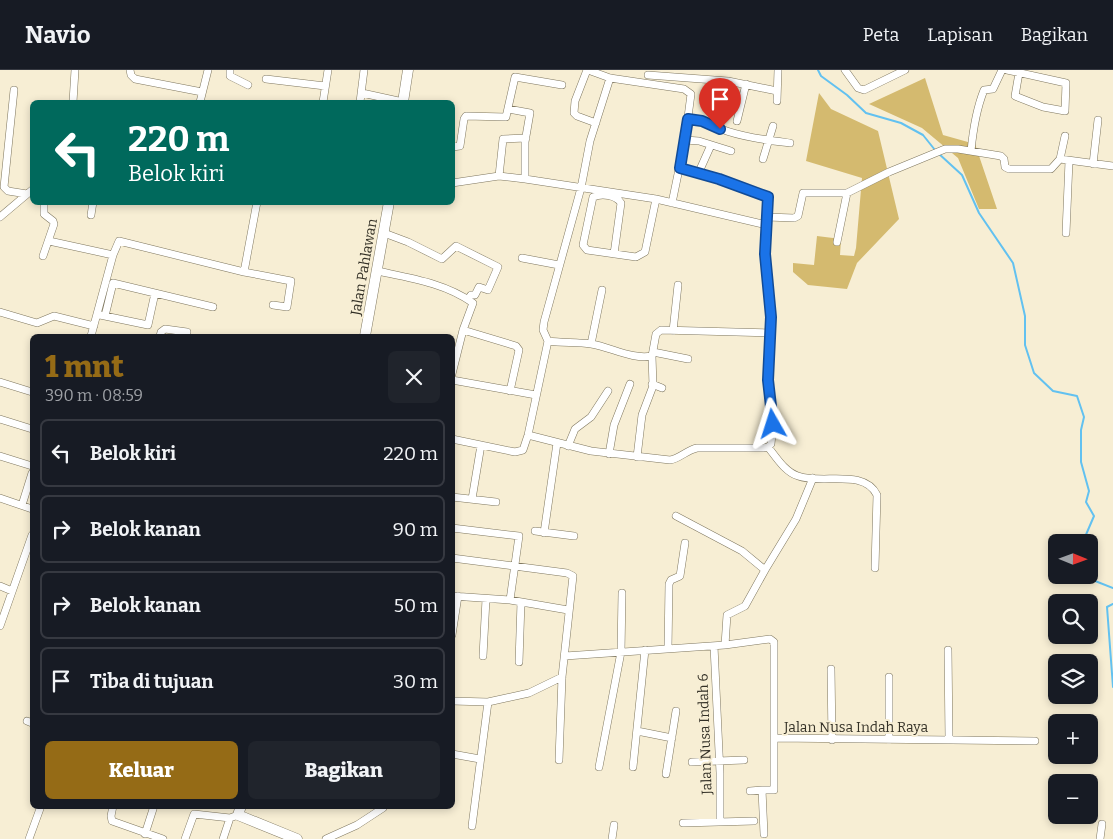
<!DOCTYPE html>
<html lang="id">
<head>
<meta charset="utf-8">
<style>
  :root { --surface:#171b24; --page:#20242c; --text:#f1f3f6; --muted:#9ea1a6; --line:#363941; --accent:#956b16 }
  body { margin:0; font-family:Bitter,serif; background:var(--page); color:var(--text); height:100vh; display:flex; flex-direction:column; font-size:19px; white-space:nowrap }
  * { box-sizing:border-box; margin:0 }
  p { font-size:16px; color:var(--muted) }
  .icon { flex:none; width:28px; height:28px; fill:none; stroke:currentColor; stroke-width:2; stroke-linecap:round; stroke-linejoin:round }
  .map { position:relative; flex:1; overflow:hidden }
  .details { position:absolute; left:30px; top:264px; width:425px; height:475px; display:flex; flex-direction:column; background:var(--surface); border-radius:8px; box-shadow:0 2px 8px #0003 }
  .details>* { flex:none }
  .top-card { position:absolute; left:30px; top:30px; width:425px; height:105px; border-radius:8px; box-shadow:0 2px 8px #0003; background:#00695c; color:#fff; overflow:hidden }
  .needle { width:32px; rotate:91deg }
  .tools { position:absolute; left:1048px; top:464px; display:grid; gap:10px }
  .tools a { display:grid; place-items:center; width:50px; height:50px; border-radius:8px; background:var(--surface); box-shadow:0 2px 8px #0003; font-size:25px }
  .pin { position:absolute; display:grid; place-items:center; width:42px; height:42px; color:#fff; margin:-51px -21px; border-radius:50% 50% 50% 0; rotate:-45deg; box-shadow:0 0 5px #0007 }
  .pin .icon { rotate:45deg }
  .me { position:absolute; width:55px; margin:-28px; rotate:354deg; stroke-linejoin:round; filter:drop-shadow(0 0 4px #0008) }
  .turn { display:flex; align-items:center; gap:18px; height:105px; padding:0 15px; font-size:22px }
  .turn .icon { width:65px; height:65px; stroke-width:2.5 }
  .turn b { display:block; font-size:35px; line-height:42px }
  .round { display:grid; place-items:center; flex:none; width:52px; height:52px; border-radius:8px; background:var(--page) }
  .overview { display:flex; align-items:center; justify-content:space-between; height:85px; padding:0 15px }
  h1 { font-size:30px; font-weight:800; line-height:38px; color:var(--accent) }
  .cta { display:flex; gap:10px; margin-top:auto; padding:10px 15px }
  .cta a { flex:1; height:58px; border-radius:8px; background:var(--accent); color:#fff; font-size:20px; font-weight:800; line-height:58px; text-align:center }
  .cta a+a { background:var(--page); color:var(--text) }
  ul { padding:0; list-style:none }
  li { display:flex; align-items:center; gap:15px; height:68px; margin:0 10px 8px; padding:0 5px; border:2px solid var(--line); border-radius:8px }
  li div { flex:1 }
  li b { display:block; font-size:19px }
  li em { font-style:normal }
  header { display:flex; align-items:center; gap:30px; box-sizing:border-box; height:70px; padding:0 25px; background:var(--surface); border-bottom:1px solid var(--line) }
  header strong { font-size:24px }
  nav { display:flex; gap:28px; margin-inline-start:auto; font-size:18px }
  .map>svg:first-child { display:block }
  .green { fill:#d4ba6f }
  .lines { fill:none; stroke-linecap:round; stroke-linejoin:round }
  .stream { stroke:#62c1f0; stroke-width:2 }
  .street-casing { stroke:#7f775f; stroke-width:8 }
  .secondary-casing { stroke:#7f775f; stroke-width:11 }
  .street { stroke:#fff; stroke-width:7 }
  .secondary { stroke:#fff; stroke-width:10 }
  .route-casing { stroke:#114b97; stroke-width:12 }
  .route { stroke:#1a73e8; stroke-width:9 }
  .labels { text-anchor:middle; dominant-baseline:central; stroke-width:4; stroke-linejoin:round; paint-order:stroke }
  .street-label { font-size:14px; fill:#333026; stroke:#f7eed4 }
</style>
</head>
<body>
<header>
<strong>Navio</strong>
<nav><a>Peta</a><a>Lapisan</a><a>Bagikan</a></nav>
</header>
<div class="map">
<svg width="1113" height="769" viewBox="0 0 1113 769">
  <rect width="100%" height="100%" fill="#f7eed4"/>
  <path class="green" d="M925 8 943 65 975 74 997 139H979L958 88 922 58 869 34Z
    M819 23 831 39 878 61 899 149 857 193 847 219 808 215 793 202V193L814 195 817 166 841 169 840 185 854 186 856 178 862 108 806 91Z"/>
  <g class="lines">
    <path class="stream" d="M818 0 821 6 847 25 866 43 901 53 923 65 935 80
      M938 83 962 105 979 143 1013 193 1025 246V275L1034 303 1053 321 1077 326 1084 347 1081 360V392L1089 421 1086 432 1094 446 1085 467 1079 472
      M1080 505 1113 518
      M1113 534 1107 537 1113 617"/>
    <defs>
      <path id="street" d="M130 0 131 5 135 9 202 22
        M230 0V6L248 15
        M587 0 575 31 574 43 577 46 596 53
        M588 0 610 8 684 19 691 24 685 70 672 133
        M845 0 858 18 864 20 905 0
        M1007 0 1066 13 1065 41 1043 37 1015 26 1019 3
        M648 5 728 11 777 21
        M266 9 325 16
        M14 20 4 117 8 121 27 124
        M362 23 403 32
        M777 31 778 0
        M73 32 75 0
        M200 32 208 0
        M323 32 328 0
        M360 32 364 0
        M508 39 530 43 525 72V109
        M688 49C701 51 710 54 721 59 742 67 767 70 790 73
        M737 51 746 14
        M685 70 699 71 731 81
        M452 77 460 76 464 49 466 46 506 47 515 7 562 15
        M971 81C973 60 976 40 984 20L993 19 1002 0
        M763 89 773 56
        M1060 89 1065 66
        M1093 94 1098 50
        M698 104 711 75
        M499 106 503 69 526 68
        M452 113 499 106 525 109 656 129 767 155
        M91 145 93 132
        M0 147 32 120
        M767 147 794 148 798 146 803 123H847L889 102 945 79H958L1001 86 1004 89 1005 97 1009 99H1051L1060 89 1113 96
        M384 163 408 172 442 189 456 176 498 197 488 220 479 217 475 225H471L468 229
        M1066 163 1069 91
        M49 171 113 185
        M837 172 847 123
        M614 184 621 133C616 125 602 123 593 127L583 175 587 180 636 187 645 182 656 129
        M43 186 54 154 53 151 44 144V132
        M522 188 559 195
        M377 201C410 208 445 213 473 233L463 260 516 276 519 280 510 321
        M244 202 291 211 287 237 273 235
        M0 242 37 253 54 246 94 256
        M100 245 148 255 155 223
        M105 246 113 213 213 237
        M673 261 678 215
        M91 266 113 185 119 171 244 202 257 132
        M160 266 161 262 165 259 187 262
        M548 271 543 260 544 252 581 118 590 71 610 8
        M591 274 602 220
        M653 282 688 289
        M452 304 463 260
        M452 310 536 325
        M0 312 32 322
        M652 314 662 318
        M0 349 32 359
        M528 365 591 381 670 390C679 389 687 380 697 378H763L768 377 771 374 773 354 768 311 771 247 765 184 768 127 719 109 680 98
        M452 369 515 382 523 380 528 365 548 271C562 273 577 272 591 274 611 277 632 290 652 286L656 264 661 260 771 263
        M568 376 575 359 591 347 608 321
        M768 377C776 387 785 402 798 406 822 415 864 398 877 425L875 498
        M609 384 614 355 630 314
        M0 386 32 396
        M637 387 642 345 653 316 652 286
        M452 427 496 432
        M0 428 32 439
        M472 429 481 375
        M22 435 32 403
        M676 446 742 481 765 500 745 536 727 545 725 575
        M452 458 519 466 510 530
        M535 461 574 466
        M544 463 557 373
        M452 488 567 503 573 506 562 607 559 690
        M765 500 796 449 813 408
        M0 516 12 521
        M452 526 510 530 568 540
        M0 556 32 465
        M452 565 458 526
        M714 576 720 703V752
        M668 579 669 514 671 510 680 506 685 473
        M948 580 949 669
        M483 586 486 529
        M565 586 725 575 770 569 774 572V667L776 668 1035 671
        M519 592 521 532
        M831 599 832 670
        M452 631 488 632 529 623 562 607
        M27 651 32 653
        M637 661 672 668
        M889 670V607
        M452 684 480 689
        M692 692 744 690
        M599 697 621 582 622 523
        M633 697 645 580
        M666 704 676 641
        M750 721 762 720
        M113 736 111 746 112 751 163 769
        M683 753 754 751
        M472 756 488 632
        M145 764 154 736
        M764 764 762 720H774V667
        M29 769 41 736
        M185 769 194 744 230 748 238 745
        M223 769 230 748
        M326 769 357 755 383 738
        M612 769 614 755
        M1100 769 1102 754"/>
      <path id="secondary" d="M403 32 408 0
        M365 266 389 132
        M241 736 238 745 297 769"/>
    </defs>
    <use href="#street" class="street-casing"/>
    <use href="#secondary" class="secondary-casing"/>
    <use href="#street" class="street"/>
    <use href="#secondary" class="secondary"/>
  </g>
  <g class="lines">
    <defs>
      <path id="route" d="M720 59 702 51 688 49 680 98 719 109 768 127 765 184 771 247 768 310 773 354"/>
    </defs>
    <use href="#route" class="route-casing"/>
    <use href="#route" class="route"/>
  </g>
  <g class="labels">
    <g class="street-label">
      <text transform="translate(364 197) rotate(-80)">Jalan Pahlawan</text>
      <text x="856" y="657">Jalan Nusa Indah Raya</text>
      <text transform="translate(705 664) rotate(-92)">Jalan Nusa Indah 6</text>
    </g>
  </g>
</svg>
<div class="tools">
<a><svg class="needle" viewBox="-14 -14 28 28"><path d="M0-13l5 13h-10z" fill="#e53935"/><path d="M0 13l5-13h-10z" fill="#9ea1a6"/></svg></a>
<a><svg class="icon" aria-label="search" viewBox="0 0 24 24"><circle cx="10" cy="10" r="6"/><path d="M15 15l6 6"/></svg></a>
<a><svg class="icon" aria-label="layers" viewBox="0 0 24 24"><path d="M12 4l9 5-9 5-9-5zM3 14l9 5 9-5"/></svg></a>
<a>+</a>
<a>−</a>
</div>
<div class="pin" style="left:720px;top:59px;background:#d93025"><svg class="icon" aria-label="arrive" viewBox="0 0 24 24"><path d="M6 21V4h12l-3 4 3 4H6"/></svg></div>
<svg class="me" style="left:773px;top:354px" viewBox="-20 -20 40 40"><path d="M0-17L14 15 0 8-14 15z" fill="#1a73e8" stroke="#fff" stroke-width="4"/></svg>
<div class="top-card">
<div class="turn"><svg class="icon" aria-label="left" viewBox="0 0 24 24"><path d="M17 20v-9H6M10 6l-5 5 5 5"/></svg><div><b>220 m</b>Belok kiri</div></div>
</div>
<section class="details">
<div class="overview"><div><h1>1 mnt</h1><p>390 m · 08:59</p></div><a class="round"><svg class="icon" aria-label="close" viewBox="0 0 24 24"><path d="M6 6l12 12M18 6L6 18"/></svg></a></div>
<ul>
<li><svg class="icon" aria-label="left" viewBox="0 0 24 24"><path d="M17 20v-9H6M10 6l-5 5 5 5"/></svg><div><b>Belok kiri</b></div><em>220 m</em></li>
<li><svg class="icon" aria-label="right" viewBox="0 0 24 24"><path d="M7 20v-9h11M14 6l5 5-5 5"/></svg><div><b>Belok kanan</b></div><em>90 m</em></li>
<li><svg class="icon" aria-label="right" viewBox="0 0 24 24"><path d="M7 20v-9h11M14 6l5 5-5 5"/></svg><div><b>Belok kanan</b></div><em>50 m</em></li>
<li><svg class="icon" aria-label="arrive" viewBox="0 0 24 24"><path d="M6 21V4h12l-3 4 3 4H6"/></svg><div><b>Tiba di tujuan</b></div><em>30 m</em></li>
</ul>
<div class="cta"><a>Keluar</a><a>Bagikan</a></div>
</section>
</div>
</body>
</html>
